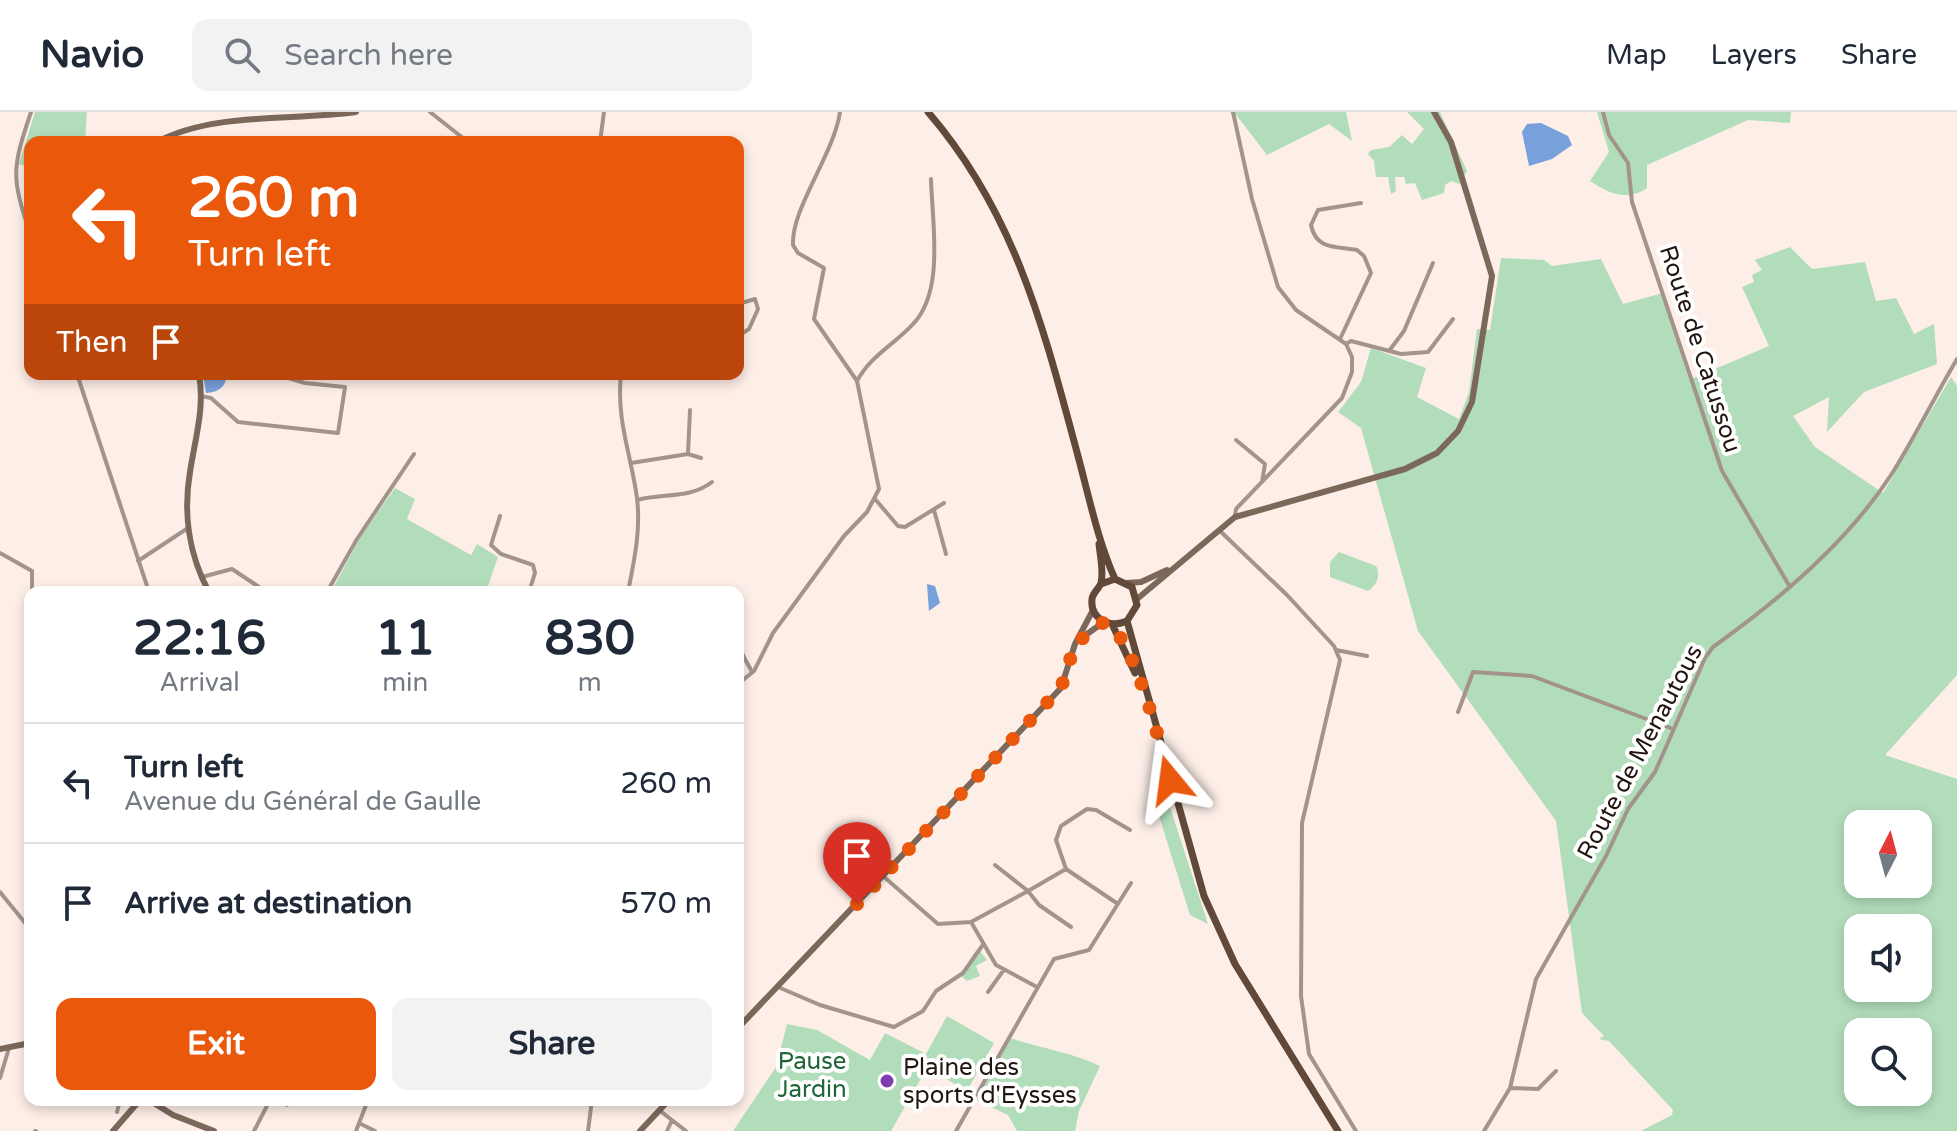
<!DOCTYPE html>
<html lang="en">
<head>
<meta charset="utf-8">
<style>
  :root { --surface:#fff; --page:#f2f2f3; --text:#1f2937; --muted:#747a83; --line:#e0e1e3; --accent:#ea580c }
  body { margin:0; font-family:"Varela Round",sans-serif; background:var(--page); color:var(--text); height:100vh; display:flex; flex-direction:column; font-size:30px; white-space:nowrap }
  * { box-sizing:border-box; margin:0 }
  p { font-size:26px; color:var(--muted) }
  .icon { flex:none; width:44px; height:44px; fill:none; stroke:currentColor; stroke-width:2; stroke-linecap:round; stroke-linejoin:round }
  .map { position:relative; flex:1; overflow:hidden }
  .panel { position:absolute; left:24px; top:474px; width:720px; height:520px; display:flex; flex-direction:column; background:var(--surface); border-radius:16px; box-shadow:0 4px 12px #0003 }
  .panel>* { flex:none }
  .guide { position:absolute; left:24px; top:24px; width:720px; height:244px; border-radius:16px; box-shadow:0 4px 12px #0003; background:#ea580c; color:#fff; overflow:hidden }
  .needle { width:52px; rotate:6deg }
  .fabs { position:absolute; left:1844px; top:698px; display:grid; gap:16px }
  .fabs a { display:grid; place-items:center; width:88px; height:88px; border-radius:16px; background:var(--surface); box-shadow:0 4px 12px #0003; font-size:40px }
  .pin { position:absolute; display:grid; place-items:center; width:68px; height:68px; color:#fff; margin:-82px -34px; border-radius:50% 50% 50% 0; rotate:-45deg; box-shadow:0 0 8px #0007 }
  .pin .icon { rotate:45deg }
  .me { position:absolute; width:88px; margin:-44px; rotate:344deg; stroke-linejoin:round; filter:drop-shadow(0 0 6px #0008) }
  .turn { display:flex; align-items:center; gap:28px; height:168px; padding:0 32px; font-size:36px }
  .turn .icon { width:104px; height:104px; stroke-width:2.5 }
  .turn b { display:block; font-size:56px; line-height:68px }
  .then { display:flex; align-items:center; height:76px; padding:0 32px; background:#0003; gap:16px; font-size:30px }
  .eta { display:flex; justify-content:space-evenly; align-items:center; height:136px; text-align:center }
  .eta b { font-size:48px; font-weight:700; line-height:56px }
  .primary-button { display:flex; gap:16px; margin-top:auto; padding:16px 32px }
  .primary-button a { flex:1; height:92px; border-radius:16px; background:var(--accent); color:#fff; font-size:32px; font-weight:700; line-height:92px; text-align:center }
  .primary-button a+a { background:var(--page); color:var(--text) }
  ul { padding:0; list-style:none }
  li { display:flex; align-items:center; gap:24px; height:120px; padding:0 32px; border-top:2px solid var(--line) }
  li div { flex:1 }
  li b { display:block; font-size:30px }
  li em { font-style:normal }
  header { display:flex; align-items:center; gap:48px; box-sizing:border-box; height:112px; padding:0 40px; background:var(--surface); border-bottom:2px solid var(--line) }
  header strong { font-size:38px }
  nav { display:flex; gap:44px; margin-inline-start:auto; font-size:28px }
  .search { width:560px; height:72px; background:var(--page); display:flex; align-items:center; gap:20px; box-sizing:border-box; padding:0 28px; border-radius:16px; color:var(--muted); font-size:30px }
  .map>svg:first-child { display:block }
  .green { fill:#b2ddbb; fill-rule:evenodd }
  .water { fill:#78a0da }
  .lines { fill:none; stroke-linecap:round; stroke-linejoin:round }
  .street { stroke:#a2948a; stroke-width:4 }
  .secondary { stroke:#7b685a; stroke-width:6 }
  .primary { stroke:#604938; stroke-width:7 }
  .route { stroke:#ea580c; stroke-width:14; stroke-dasharray:0 25.2 }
  .poi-dot { fill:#803db1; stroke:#fff; stroke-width:3 }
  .labels { text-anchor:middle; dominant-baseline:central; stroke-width:8; stroke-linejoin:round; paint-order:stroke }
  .street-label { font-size:24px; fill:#221510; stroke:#fff }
  .park-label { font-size:24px; fill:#1f6436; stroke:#fff }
  .poi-label { font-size:24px; fill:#221510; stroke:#fff; text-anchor:start }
</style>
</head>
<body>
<header>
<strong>Navio</strong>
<div class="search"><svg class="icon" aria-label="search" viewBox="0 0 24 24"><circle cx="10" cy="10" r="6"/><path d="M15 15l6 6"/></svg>Search here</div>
<nav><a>Map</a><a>Layers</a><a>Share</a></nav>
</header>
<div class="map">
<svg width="1957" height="1019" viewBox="0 0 1957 1019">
  <rect width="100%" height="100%" fill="#fdeee7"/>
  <path class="green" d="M35 0H87L85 30H30V55L19 52Z
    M1234 0H1346L1352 29 1329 12 1267 43Z
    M1407 0H1440L1467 59 1460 72 1451 69 1445 73 1444 81 1422 88 1415 71 1406 72 1404 65H1395L1396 79 1391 82 1388 65H1376L1374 49 1368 42 1371 38 1389 35 1402 23 1412 32 1424 17Z
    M1597 0H1791L1790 11 1748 8 1647 53V76C1627 90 1608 81 1590 69L1609 40Z
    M1790 135 1812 157 1865 150 1876 189 1896 186 1914 222 1934 212 1937 252 1864 280 1827 320 1829 285 1793 304 1815 335 1883 381 1951 265 1957 274V563L1885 643 1957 667V1019H1641L1672 1003 1673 998 1609 929 1599 927 1604 924 1582 901 1556 709 1418 519 1361 316 1338 300 1361 270 1371 236 1426 256 1417 285 1459 307 1469 280 1477 217 1490 218 1501 146 1544 148 1552 154 1601 147 1623 192 1663 181 1689 268 1769 234 1742 175 1754 170 1752 163 1762 158 1755 148ZM1858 712H1918V772H1858ZM1858 816H1918V876H1858ZM1858 920H1918V980H1858Z
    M395 376 415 387 407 407 471 443 477 432 498 445 486 480H331L361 424Z
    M1339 440 1376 454C1381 463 1377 473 1368 479L1330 465V450Z
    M1155 649 1208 812 1190 803 1159 704Z
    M980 839 987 848 976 854 980 864 967 869 961 864Z
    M947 904 994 931 967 979 927 956 891 1019H733L776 955 787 912 817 918 870 948 885 921 926 942Z
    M1010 926C1040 936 1071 940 1100 954L1079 999 1075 1019H1017L1008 1003 976 988Z"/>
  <path class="water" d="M1541 11 1568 24 1572 33 1552 47 1529 54 1522 20 1527 12Z
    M203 262H227C226 275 219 280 206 281Z
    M927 472 935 474 940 491 929 499Z"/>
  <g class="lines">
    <path class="street" d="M430 0 468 30
      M1233 0 1252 87 1278 175 1296 198 1346 232 1352 245V260L1342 286 1236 397 1235 404
      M1603 0 1609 23 1628 51 1632 90 1722 359 1790 475
      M600 30 604 0
      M30 121C11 65 12 56 31 0
      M738 224 749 217 758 197 755 187 745 190
      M1340 227 1371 161 1364 144 1357 138C1336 134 1316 138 1311 113L1318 98 1361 91
      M1346 232 1351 229 1401 242 1428 240 1453 207
      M1389 239 1404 219 1433 151
      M77 262 149 480
      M621 262C616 308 631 342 637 386 641 419 634 449 628 480
      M857 269C871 243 894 233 913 212 945 179 932 110 931 67
      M201 284 211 286 238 310 338 321 345 275 305 271 285 265
      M1236 328 1265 352 1262 370
      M688 342 690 298
      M631 351 688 342 701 346
      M875 387 898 414 905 415 944 391
      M637 388C663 381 690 387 712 370
      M934 398 946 442
      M500 404 491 433 501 442 533 453 535 461 529 480
      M1219 418 1287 483 1334 534 1340 548 1302 711 1301 884 1309 942 1356 1019
      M0 441 32 459V480
      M138 449 188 416
      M202 465 232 457 262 477
      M327 480 357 427 414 342
      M738 534 752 560
      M1336 538 1367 544
      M738 572 754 559 773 521 844 424 867 400 879 377 857 269 814 207 824 156 798 141 793 133C791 97 834 42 840 0
      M1458 600 1473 560 1532 564 1673 617
      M995 753 1028 779 1066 757
      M883 764 938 812 971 810 1028 779 1039 793 1071 815
      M0 780 30 817
      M1118 792 1066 757 1056 728 1061 714 1087 697 1096 698 1130 718
      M971 810 996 853 1037 875
      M778 875 820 893 894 915 923 899 936 879 963 861 982 834
      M988 880 1003 859
      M0 966 9 936
      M1510 976 1538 977 1556 959
      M287 993 290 988
      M659 998 686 1019
      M117 1000 120 988
      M359 1011 375 1019
      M35 1019H36
      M254 1019 270 988
      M356 1019 368 988
      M588 1019 592 988
      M667 1019 672 1008
      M956 1019 1054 847 1089 838 1131 771
      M1484 1019 1510 976 1536 867 1606 744 1628 697 1655 660 1705 546 1713 535C1780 487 1848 430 1893 360 1916 323 1935 284 1957 247"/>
    <path class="secondary" d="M157 30C213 0 290 9 356 0
      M199 262C205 296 195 327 190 360 183 401 189 443 209 480
      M1127 471 1141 470 1167 458
      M1137 487 1235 405 1405 357 1437 341 1458 319 1472 290 1492 164 1451 30 1434 0
      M1080 527 1104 510
      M738 916 1061 576 1075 532 1093 498
      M0 937 30 931
      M149 988 173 1003 214 1019
      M113 1019 140 988
      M640 1019 669 988"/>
    <path class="primary" d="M928 0C1016 102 1044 218 1078 344 1089 385 1098 429 1115 467
      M1099 432C1100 443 1104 460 1101 471 1099 477 1093 480 1092 487 1090 508 1111 516 1127 509L1137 493 1132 475 1115 467 1101 472
      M1127 509 1204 784 1235 852 1338 1019
      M1112 512 1135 561"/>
  </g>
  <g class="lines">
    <path class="route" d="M857 792 1061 576 1075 532 1104 510C1133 519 1161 637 1170 668"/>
  </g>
  <circle class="poi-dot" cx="887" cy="969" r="8"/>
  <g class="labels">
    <g class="street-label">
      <text transform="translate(1700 237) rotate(72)">Route de Catussou</text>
      <text transform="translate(1640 640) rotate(-62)">Route de Menautous</text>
    </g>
    <g class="park-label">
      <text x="812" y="949">Pause<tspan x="812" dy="28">Jardin</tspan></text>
    </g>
    <g class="poi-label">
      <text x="903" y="955">Plaine des<tspan x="903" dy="28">sports d'Eysses</tspan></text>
    </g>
  </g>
</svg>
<div class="fabs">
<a><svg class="needle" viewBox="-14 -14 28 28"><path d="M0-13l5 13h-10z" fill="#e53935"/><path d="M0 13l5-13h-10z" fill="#747a83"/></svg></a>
<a><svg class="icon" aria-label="sound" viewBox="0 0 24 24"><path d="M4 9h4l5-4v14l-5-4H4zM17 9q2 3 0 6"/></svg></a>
<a><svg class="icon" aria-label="search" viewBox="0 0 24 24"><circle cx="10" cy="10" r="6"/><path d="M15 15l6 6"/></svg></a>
</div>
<div class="pin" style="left:857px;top:792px;background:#d93025"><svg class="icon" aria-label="arrive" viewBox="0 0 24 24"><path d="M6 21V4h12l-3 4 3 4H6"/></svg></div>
<svg class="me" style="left:1170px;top:668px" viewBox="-20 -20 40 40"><path d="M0-17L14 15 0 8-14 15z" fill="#ea580c" stroke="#fff" stroke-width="4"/></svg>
<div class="guide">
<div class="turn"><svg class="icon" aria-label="left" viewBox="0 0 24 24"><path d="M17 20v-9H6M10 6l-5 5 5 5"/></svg><div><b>260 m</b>Turn left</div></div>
<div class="then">Then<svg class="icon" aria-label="arrive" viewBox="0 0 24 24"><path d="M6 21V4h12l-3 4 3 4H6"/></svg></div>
</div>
<section class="panel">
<div class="eta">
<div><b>22:16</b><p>Arrival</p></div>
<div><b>11</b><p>min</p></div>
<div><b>830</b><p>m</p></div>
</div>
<ul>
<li><svg class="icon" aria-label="left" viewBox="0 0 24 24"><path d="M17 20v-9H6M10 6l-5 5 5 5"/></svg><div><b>Turn left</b><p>Avenue du Général de Gaulle</p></div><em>260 m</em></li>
<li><svg class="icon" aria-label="arrive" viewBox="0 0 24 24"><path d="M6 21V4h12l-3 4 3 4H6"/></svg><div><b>Arrive at destination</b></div><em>570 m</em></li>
</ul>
<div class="primary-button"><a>Exit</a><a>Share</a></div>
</section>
</div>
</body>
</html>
